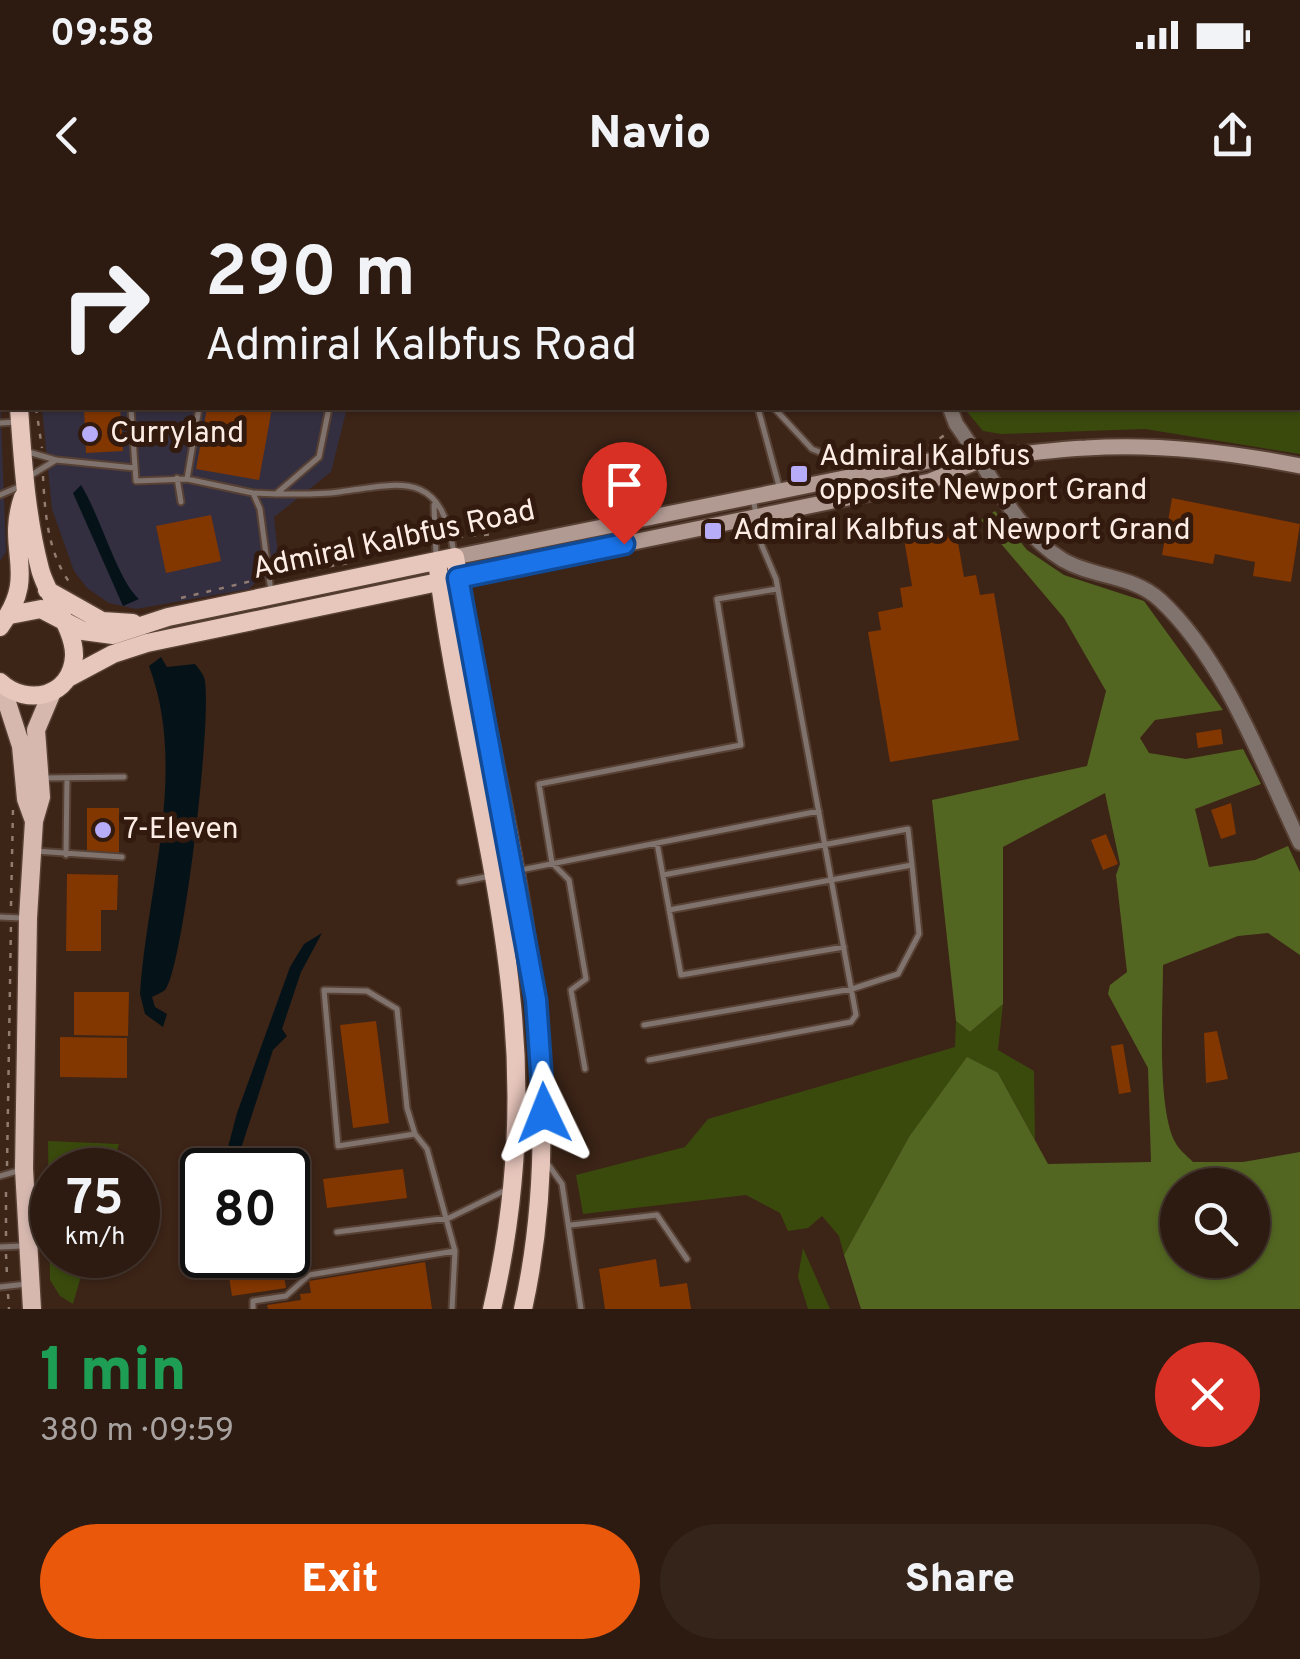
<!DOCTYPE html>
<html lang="en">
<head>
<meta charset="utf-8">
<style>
  :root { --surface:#2d1b11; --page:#35241a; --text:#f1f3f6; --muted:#a7a19f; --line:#483931; --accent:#ea580c }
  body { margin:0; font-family:Overpass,sans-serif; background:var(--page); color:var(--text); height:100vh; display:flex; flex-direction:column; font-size:38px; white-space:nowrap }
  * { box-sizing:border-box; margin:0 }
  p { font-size:32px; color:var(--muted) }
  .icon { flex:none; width:55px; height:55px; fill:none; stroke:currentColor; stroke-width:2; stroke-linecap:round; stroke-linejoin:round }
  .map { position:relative; height:1109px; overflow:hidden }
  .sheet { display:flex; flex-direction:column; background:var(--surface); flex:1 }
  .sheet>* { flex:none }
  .banner { position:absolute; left:0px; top:0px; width:1300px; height:210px; box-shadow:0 2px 8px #0004,0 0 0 2px var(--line); background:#2d1b11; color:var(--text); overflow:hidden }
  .buttons { position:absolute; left:1160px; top:968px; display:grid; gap:20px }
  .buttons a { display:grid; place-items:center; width:110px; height:110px; border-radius:50%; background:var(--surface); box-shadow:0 2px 8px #0004,0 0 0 2px var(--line); font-size:50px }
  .speed { position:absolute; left:30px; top:948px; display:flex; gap:20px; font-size:50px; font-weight:700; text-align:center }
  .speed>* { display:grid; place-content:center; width:130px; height:130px; border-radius:50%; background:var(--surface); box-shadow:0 2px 8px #0004,0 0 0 2px var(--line); line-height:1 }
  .speed small { font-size:25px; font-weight:400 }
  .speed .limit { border:5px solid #111; border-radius:15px; background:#fff; color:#111 }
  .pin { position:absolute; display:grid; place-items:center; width:85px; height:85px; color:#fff; margin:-102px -42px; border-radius:50% 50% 50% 0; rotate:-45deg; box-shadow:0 0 10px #0007 }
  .pin .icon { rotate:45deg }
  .me { position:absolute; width:110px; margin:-55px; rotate:358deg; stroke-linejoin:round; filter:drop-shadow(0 0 8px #0008) }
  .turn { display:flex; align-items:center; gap:35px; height:210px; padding:0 40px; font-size:45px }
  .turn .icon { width:130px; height:130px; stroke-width:2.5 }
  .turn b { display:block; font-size:70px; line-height:85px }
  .round { display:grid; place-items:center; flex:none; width:105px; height:105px; border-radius:52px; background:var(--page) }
  .head { display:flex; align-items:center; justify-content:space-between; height:170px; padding:0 40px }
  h1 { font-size:60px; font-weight:800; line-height:75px; color:#1e9e55 }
  .primary-button { display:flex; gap:20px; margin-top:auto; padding:20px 40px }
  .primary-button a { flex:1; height:115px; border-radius:60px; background:var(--accent); color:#fff; font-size:40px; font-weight:800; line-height:115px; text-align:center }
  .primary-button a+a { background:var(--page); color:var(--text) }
  .status { display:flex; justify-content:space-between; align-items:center; height:70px; padding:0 50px; background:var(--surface); direction:ltr }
  .status svg { height:28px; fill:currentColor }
  header { display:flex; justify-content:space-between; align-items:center; height:130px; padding:0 40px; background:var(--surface); font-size:45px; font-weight:800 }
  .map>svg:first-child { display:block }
  .commercial { fill:#342f40 }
  .green { fill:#3a4a0d }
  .forest { fill:#536621; fill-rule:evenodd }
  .water { fill:#051319 }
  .building { fill:#823600 }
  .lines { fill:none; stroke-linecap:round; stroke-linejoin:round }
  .service-casing { stroke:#574034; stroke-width:9 }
  .tertiary-casing { stroke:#574034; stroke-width:18 }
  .secondary-casing { stroke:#574034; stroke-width:19 }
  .primary-casing { stroke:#574034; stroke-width:21 }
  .trunk-casing { stroke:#574034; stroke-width:21 }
  .path { stroke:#917c71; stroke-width:2.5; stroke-dasharray:5 8; stroke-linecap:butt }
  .service { stroke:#80726d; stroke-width:5 }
  .tertiary { stroke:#80726d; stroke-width:14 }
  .secondary { stroke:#b19a92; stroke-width:15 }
  .primary { stroke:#d6b8af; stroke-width:18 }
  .trunk { stroke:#e7c6bc; stroke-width:18 }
  .route-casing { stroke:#114b97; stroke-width:25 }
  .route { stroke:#1a73e8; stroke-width:18 }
  .poi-dot { fill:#b6acf8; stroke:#321a0e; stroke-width:4 }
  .labels { text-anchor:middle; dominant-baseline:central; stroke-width:10; stroke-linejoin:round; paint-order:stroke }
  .poi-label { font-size:30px; fill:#feede5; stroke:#321a0e; text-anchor:start }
  .street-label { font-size:30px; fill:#feede5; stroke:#321a0e }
</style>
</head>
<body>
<div class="status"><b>09:58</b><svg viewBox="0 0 49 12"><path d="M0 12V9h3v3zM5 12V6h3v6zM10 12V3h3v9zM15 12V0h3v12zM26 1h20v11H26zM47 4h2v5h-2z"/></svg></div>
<header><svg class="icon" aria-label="back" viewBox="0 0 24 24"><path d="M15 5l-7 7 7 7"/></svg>Navio<svg class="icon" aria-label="share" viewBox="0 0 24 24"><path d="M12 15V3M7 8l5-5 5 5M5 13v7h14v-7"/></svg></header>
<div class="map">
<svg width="1300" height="1109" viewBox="0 0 1300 1109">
  <rect width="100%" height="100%" fill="#3c2417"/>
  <path class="commercial" d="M25 0H400L399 2Z
    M0 192 6 352 0 361Z
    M42 208H347L331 272 274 317 280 373 259 379 249 389 136 409 109 403 87 388 74 371 52 309Z"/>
  <path class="green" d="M841 0H1300V254L1145 229 1001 234 983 231 964 208H1298V2Z
    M1003 804 998 850 1034 871 1035 940 998 873 909 937 844 1055 839 1036 822 1016 808 1028 788 1031 780 1013 746 995 583 1014 576 975 685 947 708 919 955 847 956 821 970 832Z
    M48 941 119 944 111 970H52V1055H87L73 1104 60 1096 50 1080Z
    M803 1048 830 1109H808L798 1077Z"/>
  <path class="forest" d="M995 311 1027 350 1064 375 1144 401 1223 510 1155 520 1140 538 1149 553 1186 559 1243 549 1261 584 1195 609 1209 667 1255 660 1288 646 1300 672V755L1268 733 1238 736 1163 765C1163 809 1157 898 1173 938 1177 948 1186 955 1193 962H1243L1300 952V1109H861L844 1055 909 937 967 857 998 873 1048 964 1151 962 1148 868 1108 794 1110 785 1127 772 1116 675 1120 664 1105 593 1003 647V804L970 832 956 821 932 600 1087 566 1106 491 1064 418 981 320ZM1178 985H1252V1060H1178Z"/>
  <path class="water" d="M81 285C100 315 118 381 139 399L123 406 73 293Z
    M161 457 167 467 195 464C197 466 203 474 204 477 214 506 183 771 165 790 163 792 154 796 152 797L155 807 167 814 163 827 145 814 140 794C147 688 188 570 149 466Z
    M322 733 301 772 282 829 287 836 273 850 234 970H222L237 913 290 767 304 744Z"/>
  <path class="building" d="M84 208H120L123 251 86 253Z
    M207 208H272L259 280 196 269Z
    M1172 298 1300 324 1291 382 1253 376 1255 362 1215 354 1213 364 1162 355Z
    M211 315 221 361 166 373 156 326Z
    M956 331 964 377 976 375 980 395 994 393 1019 540 890 562 868 432 881 430 878 412 903 407 900 388 912 386 904 339Z
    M1221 529 1223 544 1198 548 1196 533Z
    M1231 603 1236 634 1221 639 1211 610Z
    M87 608H119V653H87Z
    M1106 634 1118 664 1103 670 1091 640Z
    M67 674 118 675 117 710H101V751H66Z
    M74 792H129L128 836 74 835Z
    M376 821 389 923 353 928 340 825Z
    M1217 831 1228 879 1206 883 1204 833Z
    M60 837 127 838V878L60 877Z
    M1123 844 1131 892 1119 894 1111 846Z
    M403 969 407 998 327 1008 323 979Z
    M656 1059 660 1087 687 1083 691 1109H605L599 1069Z
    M282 1062 286 1088 232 1096 228 1070Z
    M425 1062 432 1109H268L267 1105 301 1100 300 1094 311 1093 309 1081Z"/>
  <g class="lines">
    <defs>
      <path id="service" d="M98 0V2
        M236 2 237 0
        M370 2V0
        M0 45H2
        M0 79H2
        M0 138H2
        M131 208 136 281 187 279 253 293 260 309 271 392
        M758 208 779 286
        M774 208 812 249 859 268
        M0 223 17 222
        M25 251 56 260 135 268
        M28 277 56 260
        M177 278 181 302
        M187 279 199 208
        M253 293 276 294 319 257 329 208
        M276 294C297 294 318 295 339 292 403 283 441 270 454 353
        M0 295 21 286
        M434 305 436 356
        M44 578 124 577
        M657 643 681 775 844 747
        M35 651 122 657
        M66 655 67 578
        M663 675 908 629 912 665
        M460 682 819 611
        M0 717 22 718
        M644 825 852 789 898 774 919 734 912 665 669 710
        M649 860 851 822 856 815 776 379 762 346 753 298
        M585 869 571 790 586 779 569 680 552 663 539 584 741 545 717 399 777 389
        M415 934 338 946 324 790 367 791 397 809 407 908 415 934 427 949 455 1051 452 1109
        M547 963 562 984 581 1109
        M0 976 21 970
        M571 1025 657 1015 687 1059
        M337 1032 449 1018 506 990
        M0 1047 22 1046
        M0 1087 27 1084
        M253 1109V1101L286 1096 309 1075 455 1051"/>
      <path id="tertiary" d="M831 0V2
        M950 208 956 224C990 270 1012 329 1063 360 1094 378 1133 375 1160 400 1224 459 1263 565 1300 643"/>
      <path id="secondary" d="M455 357 948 257C994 260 1039 250 1086 248 1157 243 1230 252 1300 266
        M458 378 930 281 979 261"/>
      <path id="primary" d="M1 484 21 546 26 599 34 621
        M32 1109 24 969 28 718 34 621 41 597 36 530 52 492"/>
      <path id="trunk" d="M3 0V2
        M437 361C455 510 498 655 512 805 522 907 515 1010 492 1109
        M47 390 102 421 133 423
        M10 415 41 409 83 431 113 435 168 417 455 357C496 605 579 857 523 1109
        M0 427C40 373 4 352 23 297
        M68 478 113 454 147 443 448 380
        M0 482C27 507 72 497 74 456 75 428 47 397 40 369 26 315 23 263 19 208"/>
    </defs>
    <use href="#service" class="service-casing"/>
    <use href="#tertiary" class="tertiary-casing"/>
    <use href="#secondary" class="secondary-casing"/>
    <use href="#primary" class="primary-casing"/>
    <use href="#trunk" class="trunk-casing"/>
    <path class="path" d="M1209 0 1210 2
      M1298 184 1300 187
      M36 208 42 248
      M929 246 946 234
      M43 276C45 315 48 356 73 387
      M458 337 495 334
      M278 375 349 363
      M181 398 260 379
      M11 706 13 609
      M7 966 11 724
      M6 1036V984
      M6 1054 7 1076
      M8 1094 9 1109"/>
    <use href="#service" class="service"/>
    <use href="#tertiary" class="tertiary"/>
    <use href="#secondary" class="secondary"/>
    <use href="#primary" class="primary"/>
    <use href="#trunk" class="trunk"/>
  </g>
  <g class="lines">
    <defs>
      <path id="route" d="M544 913 536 800 458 378 624 344"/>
    </defs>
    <use href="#route" class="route-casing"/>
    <use href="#route" class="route"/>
  </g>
  <g class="poi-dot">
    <circle cx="90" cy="234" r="10"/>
    <rect x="789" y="264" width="20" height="20" rx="5"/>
    <rect x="703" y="321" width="20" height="20" rx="5"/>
    <circle cx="103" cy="630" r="10"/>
  </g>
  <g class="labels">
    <g class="poi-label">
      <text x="110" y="234">Curryland</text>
      <text x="819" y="257">Admiral Kalbfus<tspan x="819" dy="34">opposite Newport Grand</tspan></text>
      <text x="733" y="331">Admiral Kalbfus at Newport Grand</text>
      <text x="123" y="630">7-Eleven</text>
    </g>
    <g class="street-label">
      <text transform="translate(394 341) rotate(-12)">Admiral Kalbfus Road</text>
    </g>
  </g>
</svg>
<div class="buttons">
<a><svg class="icon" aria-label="search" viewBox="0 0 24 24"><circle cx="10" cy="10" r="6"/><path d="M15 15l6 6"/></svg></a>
</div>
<div class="speed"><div>75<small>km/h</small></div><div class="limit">80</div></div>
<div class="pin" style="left:624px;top:344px;background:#d93025"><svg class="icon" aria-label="arrive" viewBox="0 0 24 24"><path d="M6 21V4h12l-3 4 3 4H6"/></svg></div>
<svg class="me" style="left:544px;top:913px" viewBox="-20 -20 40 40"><path d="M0-17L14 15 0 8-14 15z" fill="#1a73e8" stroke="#fff" stroke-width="4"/></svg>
<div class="banner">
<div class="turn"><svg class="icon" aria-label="right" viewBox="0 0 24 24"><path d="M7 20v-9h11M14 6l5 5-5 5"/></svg><div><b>290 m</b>Admiral Kalbfus Road</div></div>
</div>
</div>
<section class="sheet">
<div class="head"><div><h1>1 min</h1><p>380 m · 09:59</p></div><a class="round" style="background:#d93025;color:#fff"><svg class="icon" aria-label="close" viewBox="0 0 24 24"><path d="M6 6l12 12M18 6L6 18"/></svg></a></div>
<div class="primary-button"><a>Exit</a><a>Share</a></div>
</section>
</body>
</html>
